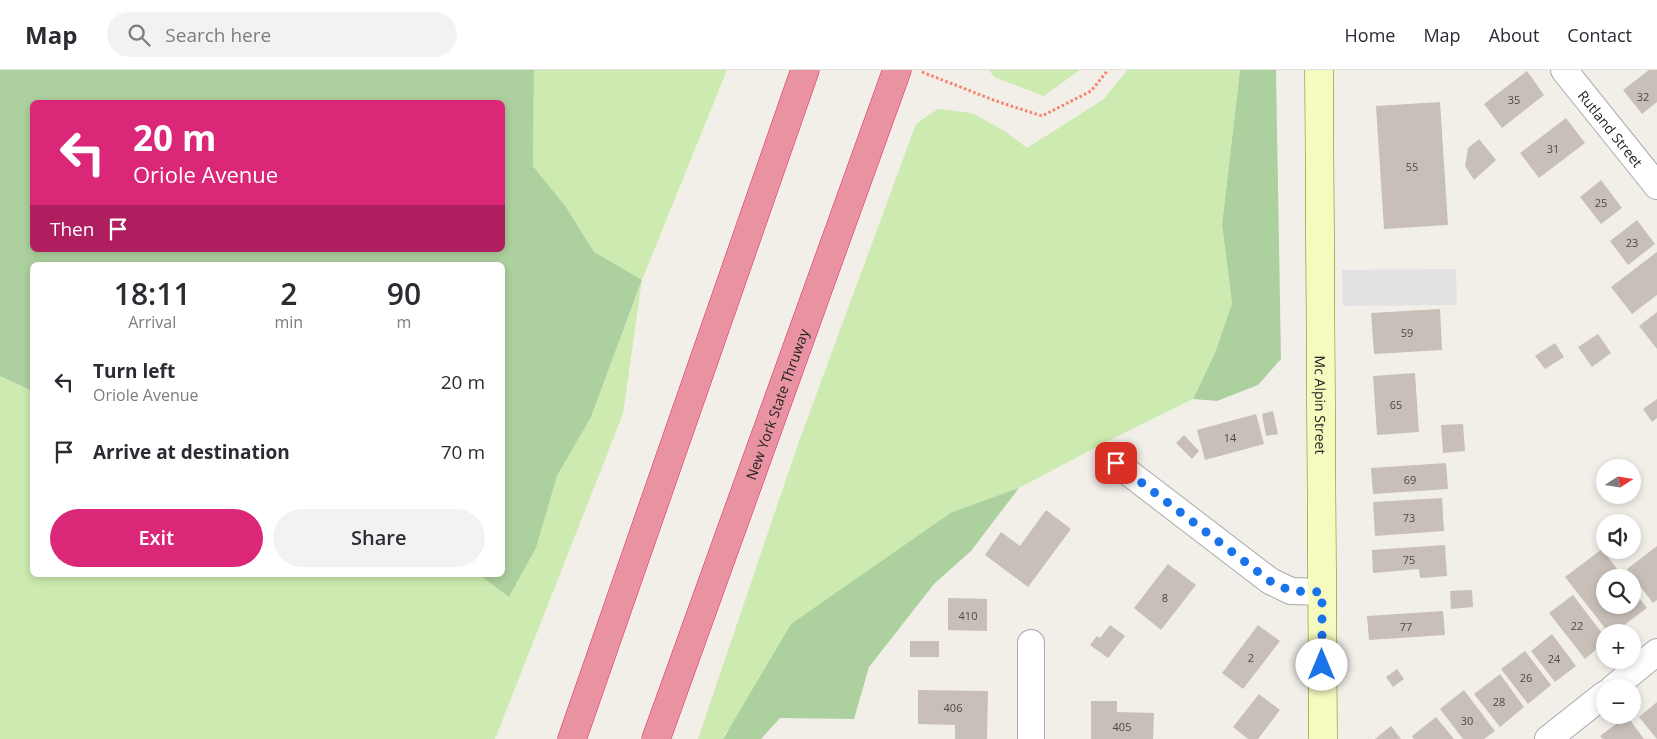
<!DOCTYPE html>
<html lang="en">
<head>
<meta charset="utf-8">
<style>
  :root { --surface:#fff; --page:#f2f2f3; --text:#2b2b33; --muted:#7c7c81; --line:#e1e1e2; --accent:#db2777 }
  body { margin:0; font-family:"Open Sans",sans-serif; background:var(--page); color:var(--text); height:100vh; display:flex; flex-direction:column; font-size:19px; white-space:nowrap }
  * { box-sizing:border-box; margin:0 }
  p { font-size:16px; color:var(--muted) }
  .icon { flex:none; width:28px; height:28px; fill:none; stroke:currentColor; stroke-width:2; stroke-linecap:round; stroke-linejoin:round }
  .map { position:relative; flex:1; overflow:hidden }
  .details { position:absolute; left:30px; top:192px; width:475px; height:315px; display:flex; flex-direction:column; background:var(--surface); border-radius:8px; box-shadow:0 2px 8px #0003 }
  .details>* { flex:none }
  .hud { position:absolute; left:30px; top:30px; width:475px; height:152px; border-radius:8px; box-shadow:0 2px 8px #0003; background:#db2777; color:#fff; overflow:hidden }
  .needle { width:32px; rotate:78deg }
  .fabs { position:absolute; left:1596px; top:389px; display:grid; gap:10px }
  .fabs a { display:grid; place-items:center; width:45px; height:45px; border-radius:50%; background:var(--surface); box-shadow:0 2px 8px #0003; font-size:25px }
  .pin { position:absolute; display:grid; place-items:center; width:42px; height:42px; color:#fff; margin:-21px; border-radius:10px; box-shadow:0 2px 8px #0006 }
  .me { position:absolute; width:55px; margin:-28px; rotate:0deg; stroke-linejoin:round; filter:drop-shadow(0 0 4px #0008) }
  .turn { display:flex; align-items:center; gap:18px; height:105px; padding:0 20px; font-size:22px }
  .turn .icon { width:65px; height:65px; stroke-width:2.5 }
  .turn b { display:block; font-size:35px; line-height:42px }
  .then { display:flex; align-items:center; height:48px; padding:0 20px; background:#0003; gap:10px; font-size:19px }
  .eta { display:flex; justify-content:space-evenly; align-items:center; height:85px; text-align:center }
  .eta b { font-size:30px; font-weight:600; line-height:35px }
  .button { display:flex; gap:10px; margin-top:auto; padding:10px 20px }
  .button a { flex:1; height:58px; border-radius:30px; background:var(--accent); color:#fff; font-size:20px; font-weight:600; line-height:58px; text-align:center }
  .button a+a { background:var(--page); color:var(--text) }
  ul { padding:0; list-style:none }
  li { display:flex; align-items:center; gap:15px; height:70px; padding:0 20px }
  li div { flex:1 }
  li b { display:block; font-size:19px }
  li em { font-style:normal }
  header { display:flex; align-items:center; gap:30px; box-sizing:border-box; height:70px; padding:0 25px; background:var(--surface); border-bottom:1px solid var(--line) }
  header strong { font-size:24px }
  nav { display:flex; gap:28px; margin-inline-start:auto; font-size:18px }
  .search { width:350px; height:45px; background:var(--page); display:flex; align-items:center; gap:12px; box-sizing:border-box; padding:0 18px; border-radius:28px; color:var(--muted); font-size:19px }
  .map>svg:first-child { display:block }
  .grass { fill:#cdebb0 }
  .forest { fill:#add19e; fill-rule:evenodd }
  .parking { fill:#e2e2e2 }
  .building { fill:#c7bfb8 }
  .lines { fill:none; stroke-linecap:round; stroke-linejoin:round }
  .street-casing { stroke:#a9a9a9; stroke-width:28 }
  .secondary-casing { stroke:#707d05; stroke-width:29 }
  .highway-casing { stroke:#dc2a67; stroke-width:29 }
  .path { stroke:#fa8072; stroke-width:3; stroke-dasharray:2.5 2.5; stroke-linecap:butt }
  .street { stroke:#fff; stroke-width:26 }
  .secondary { stroke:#f7fabf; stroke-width:28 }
  .highway { stroke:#e892a2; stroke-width:28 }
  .route { stroke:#1a73e8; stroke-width:9; stroke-dasharray:0 16.2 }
  .labels { text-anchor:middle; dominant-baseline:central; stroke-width:5; stroke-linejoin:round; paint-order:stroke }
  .number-label { font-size:11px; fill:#4b4948 }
  .street-label { font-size:14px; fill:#222; stroke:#fff }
</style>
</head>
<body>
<header>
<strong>Map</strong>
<div class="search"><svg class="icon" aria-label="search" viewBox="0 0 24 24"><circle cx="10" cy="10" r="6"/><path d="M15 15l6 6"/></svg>Search here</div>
<nav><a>Home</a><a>Map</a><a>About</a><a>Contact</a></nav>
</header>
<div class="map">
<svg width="1657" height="669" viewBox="0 0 1657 669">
  <rect width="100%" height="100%" fill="#f2efe9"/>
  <path class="grass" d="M534 0H727L642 210 623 344 495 669H0V306L32 321V505H479L509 527 536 478 557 405 591 347 642 211 594 182 566 137 533 96Z
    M989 0H1080L1044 26 994 7Z
    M1127 0H1240L1222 155 1232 233 1215 283 1193 329 1106 372 1019 418 952 442 725 663 723 669H698L798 374 916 54 938 39 972 43 1006 62 1027 78 1104 29Z"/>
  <path class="forest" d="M0 0H534L533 96 566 137 594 182 642 210 591 347 557 406 536 478 509 527 479 505H502V195H32V321L0 306ZM32 32H502V180H32Z
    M1240 0H1276L1281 289 1258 315 1217 331 1193 329 1215 283 1232 233 1222 155Z
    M1019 418 971 481 934 514 869 597 854 649 780 648 761 669H723L791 554 952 442Z"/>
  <path class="parking" d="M1456 199 1457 235 1343 236 1342 200Z"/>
  <path class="building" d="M1649 0H1657V32L1642 44 1623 20Z
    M1527 1 1544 25 1502 58 1484 34Z
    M1440 32 1448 155 1384 159 1376 36Z
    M1566 48 1585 73 1539 108 1520 83Z
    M1479 69 1496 90 1474 110 1465 96 1468 78Z
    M1601 110 1622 138 1601 154 1580 127Z
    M1637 150 1655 174 1628 195 1610 171Z
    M1657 182V225L1632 244 1611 217Z
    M1440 239 1442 280 1374 284 1371 243Z
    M1657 242V279L1639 256Z
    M1598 264 1611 283 1592 297 1578 277Z
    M1555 273 1564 287 1545 299 1535 286Z
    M1415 303 1419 362 1377 365 1373 306Z
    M1657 329V348L1652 352 1643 339Z
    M1273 341 1278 364 1266 366 1262 344Z
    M1256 344 1264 374 1205 390 1197 360Z
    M1463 354 1465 381 1443 383 1441 355Z
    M1184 365 1199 381 1192 389 1176 373Z
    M1446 393 1448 419 1373 424 1371 398Z
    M1442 428 1444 461 1375 466 1373 432Z
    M1046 440 1071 459 1028 517 985 485 1001 462 1020 476Z
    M1445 475 1447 506 1420 508 1419 499 1373 503 1372 480Z
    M1657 476V530L1653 533 1627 499Z
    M1602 479 1624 508H1605V535H1632V519L1647 538 1615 562H1608L1565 507Z
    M1168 494 1196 515 1161 560 1134 538Z
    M1472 520 1473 537 1451 539 1450 521Z
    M1573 525 1605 567V572L1585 589 1549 543Z
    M948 528 987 529V561L948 560Z
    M1443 541 1445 565 1369 570 1367 546Z
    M1110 555 1125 566 1108 588 1090 575 1097 566 1100 568Z
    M1258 555 1280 571 1243 619 1222 603Z
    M1552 564 1576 596 1555 612 1531 581Z
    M910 571H939V587H910Z
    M1525 581 1551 615 1528 634 1501 599Z
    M1397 599 1404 609 1393 617 1386 607Z
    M1500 604 1524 637 1500 657 1474 624Z
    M918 620 988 621 987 669H955V655L918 654Z
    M1464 620 1495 661 1484 669H1463L1440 639Z
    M1259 624 1280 640 1258 669H1248L1233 657Z
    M1091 631H1117V642L1154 643 1153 669H1091Z
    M1657 632V669L1639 647Z
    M1627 646 1644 669H1603L1600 666Z
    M1436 647 1454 669H1414L1412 666Z
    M1391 656 1401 669H1375Z"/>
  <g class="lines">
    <defs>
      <g id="street">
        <path id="s1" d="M1564 0 1657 116"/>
        <path d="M1116 393 1270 511 1291 521 1322 522"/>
        <path d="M1031 573V669"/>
        <path d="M1613 618 1657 582"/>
        <path d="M1548 669 1605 624"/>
      </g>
      <g id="secondary">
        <path id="s2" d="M1319 0 1323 669"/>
      </g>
      <g id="highway">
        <path d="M572 669 805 0"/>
        <path id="s3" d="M656 669 897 0"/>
      </g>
    </defs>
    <use href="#street" class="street-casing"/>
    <use href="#secondary" class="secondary-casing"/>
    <use href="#highway" class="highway-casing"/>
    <path class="path" d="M922 2 996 31 1042 46 1091 21 1108 0"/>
    <use href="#street" class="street"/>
    <use href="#secondary" class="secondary"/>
    <use href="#highway" class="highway"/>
  </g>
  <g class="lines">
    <path class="route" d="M1116 393 1270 511 1291 521 1322 522V595"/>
  </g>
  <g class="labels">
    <g class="number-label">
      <text x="1643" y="26">32</text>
      <text x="1514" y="29">35</text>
      <text x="1553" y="78">31</text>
      <text x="1412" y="96">55</text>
      <text x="1601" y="132">25</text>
      <text x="1632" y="172">23</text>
      <text x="1407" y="262">59</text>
      <text x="1396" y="334">65</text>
      <text x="1230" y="367">14</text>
      <text x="1410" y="409">69</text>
      <text x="1409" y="447">73</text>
      <text x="1409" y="489">75</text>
      <text x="1165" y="527">8</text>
      <text x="968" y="545">410</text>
      <text x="1577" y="555">22</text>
      <text x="1406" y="556">77</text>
      <text x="1251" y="587">2</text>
      <text x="1554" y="588">24</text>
      <text x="1526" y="607">26</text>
      <text x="1499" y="631">28</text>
      <text x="953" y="637">406</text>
      <text x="1467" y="650">30</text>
      <text x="1122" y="656">405</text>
    </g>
    <g class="street-label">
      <text stroke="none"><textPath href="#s1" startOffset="75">Rutland Street</textPath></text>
      <text stroke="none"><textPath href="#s3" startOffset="356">New York State Thruway</textPath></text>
      <text stroke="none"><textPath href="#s2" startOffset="335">Mc Alpin Street</textPath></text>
    </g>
  </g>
</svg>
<div class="fabs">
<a><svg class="needle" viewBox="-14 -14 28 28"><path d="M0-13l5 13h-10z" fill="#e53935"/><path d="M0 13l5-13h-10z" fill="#7c7c81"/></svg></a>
<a><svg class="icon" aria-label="sound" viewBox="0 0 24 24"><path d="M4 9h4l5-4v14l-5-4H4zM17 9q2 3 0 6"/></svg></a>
<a><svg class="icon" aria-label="search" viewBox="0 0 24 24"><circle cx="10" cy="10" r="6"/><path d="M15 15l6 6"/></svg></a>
<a>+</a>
<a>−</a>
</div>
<div class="pin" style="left:1116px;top:393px;background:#d93025"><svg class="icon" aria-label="arrive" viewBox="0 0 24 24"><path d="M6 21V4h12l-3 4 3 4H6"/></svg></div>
<svg class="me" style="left:1322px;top:595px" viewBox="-20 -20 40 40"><circle r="19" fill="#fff"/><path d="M0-13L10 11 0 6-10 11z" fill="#1a73e8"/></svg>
<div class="hud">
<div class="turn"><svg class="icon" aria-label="left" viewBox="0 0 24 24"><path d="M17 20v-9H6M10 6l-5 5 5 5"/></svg><div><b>20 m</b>Oriole Avenue</div></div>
<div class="then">Then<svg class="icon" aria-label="arrive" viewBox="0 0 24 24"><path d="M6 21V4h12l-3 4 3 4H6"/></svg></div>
</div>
<section class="details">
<div class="eta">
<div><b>18:11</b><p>Arrival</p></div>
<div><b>2</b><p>min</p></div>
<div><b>90</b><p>m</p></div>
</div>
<ul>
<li><svg class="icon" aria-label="left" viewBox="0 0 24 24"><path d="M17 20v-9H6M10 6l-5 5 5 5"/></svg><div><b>Turn left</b><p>Oriole Avenue</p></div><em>20 m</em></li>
<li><svg class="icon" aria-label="arrive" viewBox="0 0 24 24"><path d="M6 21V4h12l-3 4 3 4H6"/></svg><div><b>Arrive at destination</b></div><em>70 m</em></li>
</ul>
<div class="button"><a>Exit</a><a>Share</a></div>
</section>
</div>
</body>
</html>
